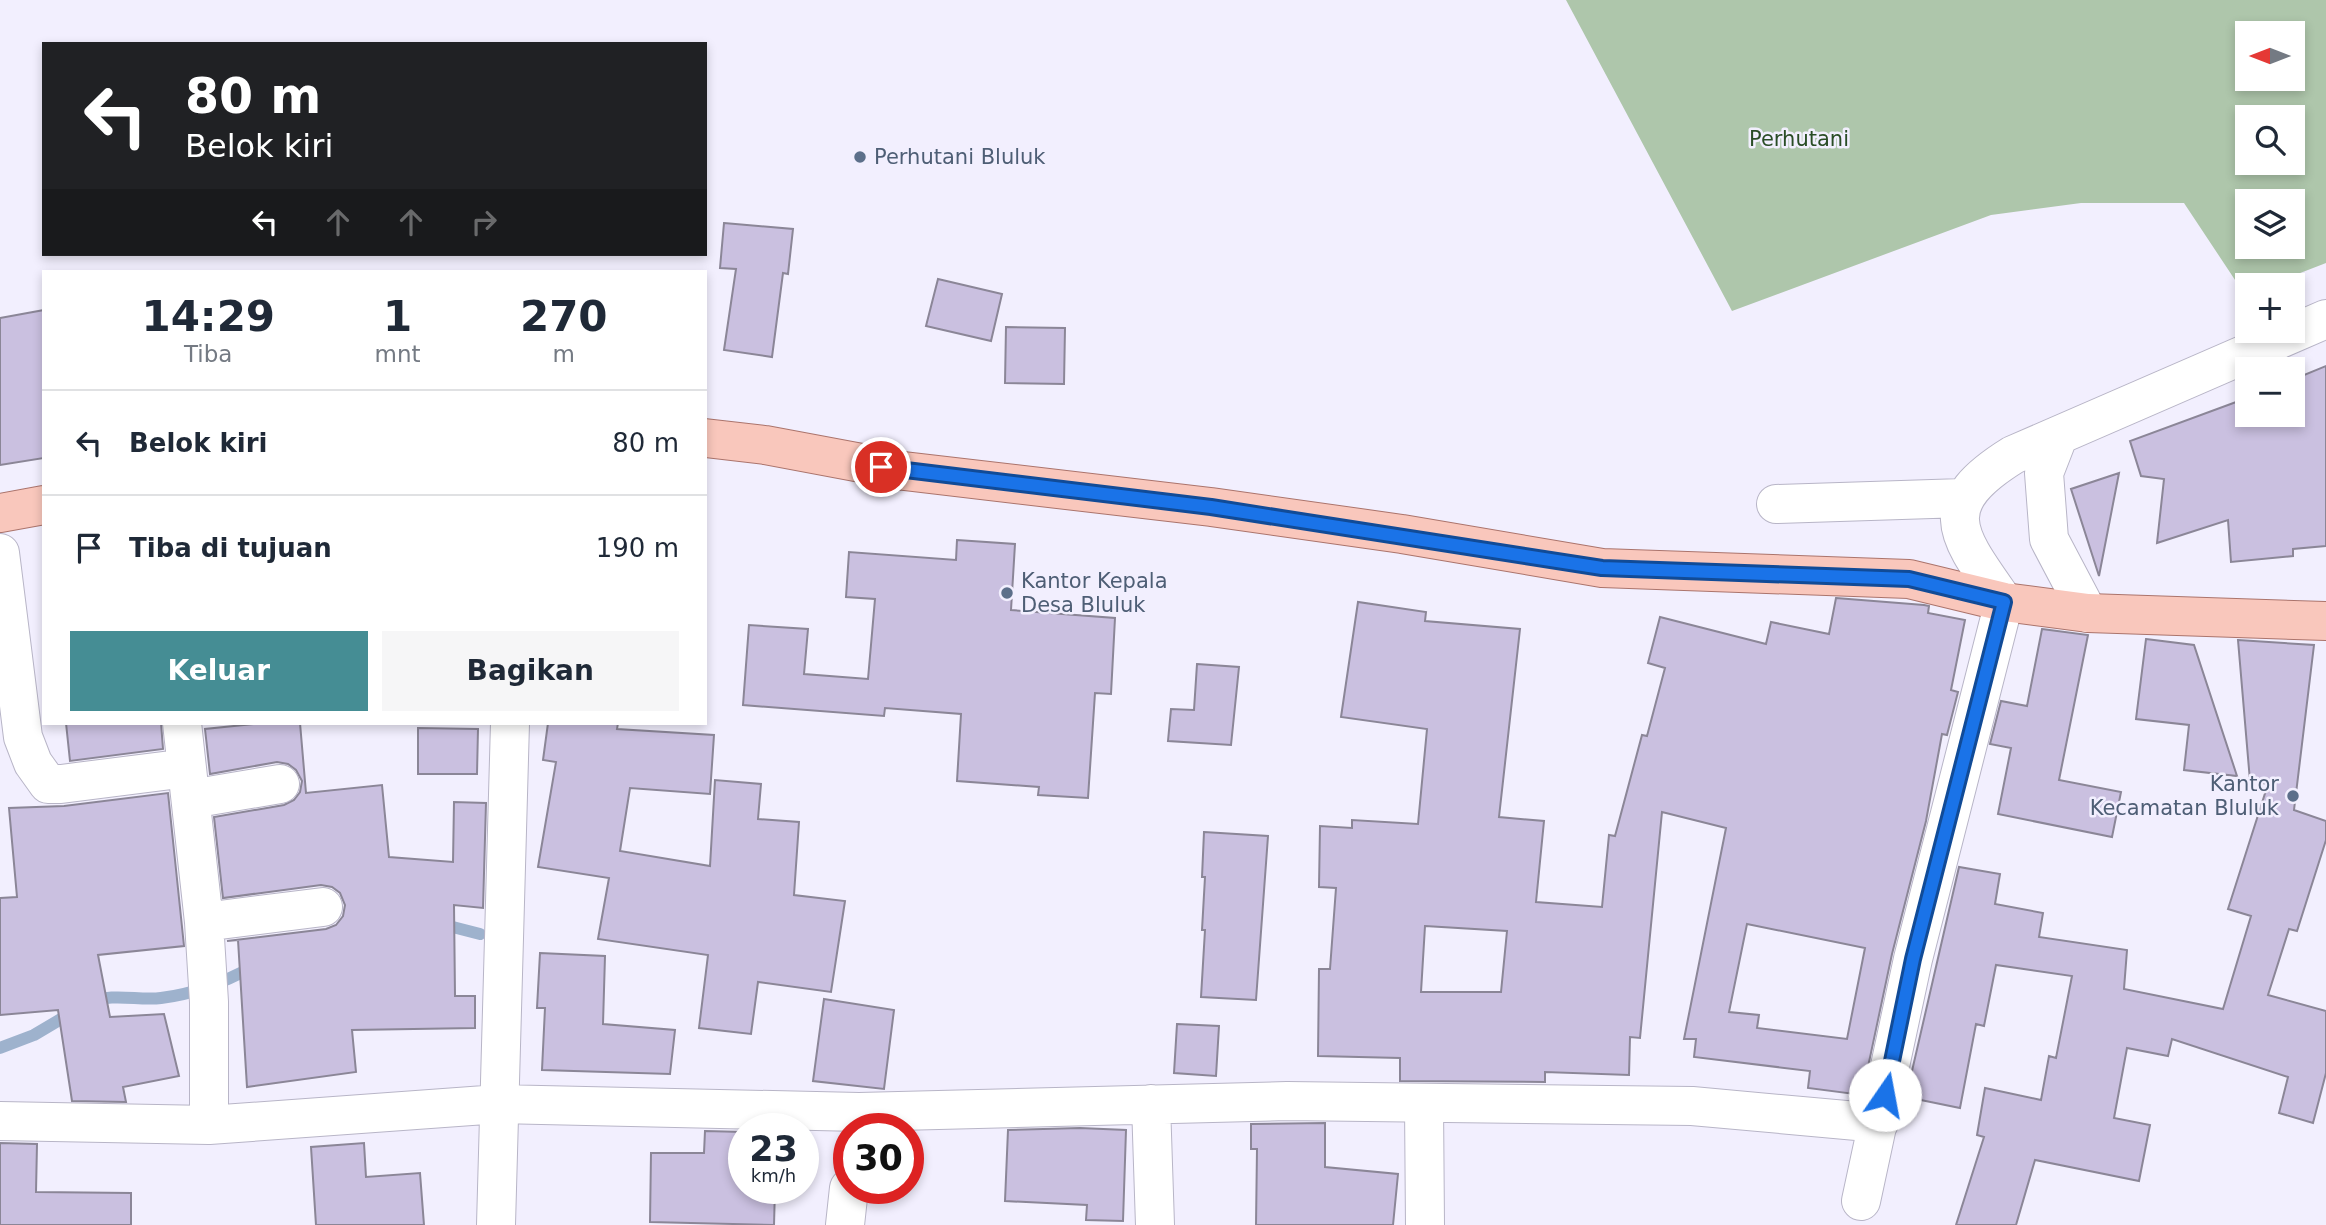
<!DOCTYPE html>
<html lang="id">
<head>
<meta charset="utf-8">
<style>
  :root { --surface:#fff; --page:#f6f6f7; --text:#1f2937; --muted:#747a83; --line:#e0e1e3; --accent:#458d94 }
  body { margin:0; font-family:"DejaVu Sans",sans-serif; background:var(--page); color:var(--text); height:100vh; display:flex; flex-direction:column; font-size:26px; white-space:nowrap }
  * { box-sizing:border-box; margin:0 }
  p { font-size:23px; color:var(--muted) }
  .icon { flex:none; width:38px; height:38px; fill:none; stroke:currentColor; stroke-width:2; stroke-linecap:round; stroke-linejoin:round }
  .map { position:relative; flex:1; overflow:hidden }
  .side { position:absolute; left:42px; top:270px; width:665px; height:455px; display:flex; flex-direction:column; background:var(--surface); border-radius:0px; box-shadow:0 4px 10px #0003 }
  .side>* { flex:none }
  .top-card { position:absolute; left:42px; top:42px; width:665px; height:214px; border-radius:0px; box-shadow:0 4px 10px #0003; background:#202124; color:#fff; overflow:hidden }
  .needle { width:46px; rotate:270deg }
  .buttons { position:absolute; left:2235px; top:21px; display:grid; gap:14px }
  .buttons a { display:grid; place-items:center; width:70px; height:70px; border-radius:0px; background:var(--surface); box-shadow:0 4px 10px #0003; font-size:35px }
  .speed { position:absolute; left:728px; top:1113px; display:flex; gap:14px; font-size:35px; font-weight:700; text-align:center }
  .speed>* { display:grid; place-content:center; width:91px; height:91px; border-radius:50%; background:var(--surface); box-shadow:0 4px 10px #0003; line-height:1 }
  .speed small { font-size:18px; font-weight:400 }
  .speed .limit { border:10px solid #d22; background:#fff; color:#111 }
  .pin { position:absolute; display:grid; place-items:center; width:60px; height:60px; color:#fff; margin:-30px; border:4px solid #fff; border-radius:50%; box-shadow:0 2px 7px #0007 }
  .me { position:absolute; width:77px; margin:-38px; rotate:12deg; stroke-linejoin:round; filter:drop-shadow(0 0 5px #0008) }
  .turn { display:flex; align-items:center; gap:24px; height:147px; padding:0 28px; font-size:32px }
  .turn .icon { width:91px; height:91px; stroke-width:2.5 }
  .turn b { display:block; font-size:49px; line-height:60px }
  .lanes { display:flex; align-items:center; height:66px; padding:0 28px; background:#0003; justify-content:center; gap:35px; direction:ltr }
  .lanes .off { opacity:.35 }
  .eta { display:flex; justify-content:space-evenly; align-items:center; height:119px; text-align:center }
  .eta b { font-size:42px; font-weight:700; line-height:49px }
  .action { display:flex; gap:14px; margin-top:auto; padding:14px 28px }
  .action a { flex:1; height:80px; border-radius:0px; background:var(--accent); color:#fff; font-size:28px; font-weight:700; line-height:80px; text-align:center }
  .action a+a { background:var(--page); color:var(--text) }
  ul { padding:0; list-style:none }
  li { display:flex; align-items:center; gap:21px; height:105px; padding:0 28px; border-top:2px solid var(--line) }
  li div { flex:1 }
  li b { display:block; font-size:26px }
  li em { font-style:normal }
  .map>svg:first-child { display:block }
  .forest { fill:#aec6ab; fill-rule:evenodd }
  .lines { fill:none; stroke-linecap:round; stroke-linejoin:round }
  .stream { stroke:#9eb2cd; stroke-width:12 }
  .building { fill:#cac0e0; stroke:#8b8697; stroke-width:2; fill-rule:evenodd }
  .minor-casing { stroke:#b8b5c7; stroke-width:40 }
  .major-casing { stroke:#ab746c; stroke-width:40 }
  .minor { stroke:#fff; stroke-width:38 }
  .major { stroke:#f9c7bc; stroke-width:38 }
  .route-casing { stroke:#114b97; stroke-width:18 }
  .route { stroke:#1a73e8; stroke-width:12 }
  .service-dot { fill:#5c6f8a; stroke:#f2effe; stroke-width:2.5 }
  .labels { text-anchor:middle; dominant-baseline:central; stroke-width:5; stroke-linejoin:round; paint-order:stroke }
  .park-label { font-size:21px; fill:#2a4d26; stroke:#f2effe }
  .service-label { font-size:21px; fill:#4e5e75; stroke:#f2effe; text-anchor:start }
</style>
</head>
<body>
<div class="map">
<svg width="2326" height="1225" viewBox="0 0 2326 1225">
  <rect width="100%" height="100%" fill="#f2effe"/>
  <path class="forest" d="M1566 0H2326V263L2269 285H2247L2245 295 2184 203H2081L1991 215 1732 311ZM2247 33H2292V79H2247ZM2247 117H2292V163H2247ZM2247 201H2292V247H2247Z"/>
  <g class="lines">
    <path class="stream" d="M441 924 480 934
      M90 1003C112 992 138 1001 161 998 195 994 225 982 254 966
      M0 1048 34 1035 71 1013"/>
  </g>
  <path class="building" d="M724 223 793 229 788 274 783 273 772 357 724 350 736 269 720 268Z
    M938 279 1002 294 991 341 926 326Z
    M44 310V458L0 465V318Z
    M1006 327 1065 328 1064 384 1005 383Z
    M2326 366V546L2293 549V556L2231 562 2228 520 2157 543 2164 479 2141 476 2130 441 2247 398V415H2292V380Z
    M2119 473 2099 576 2071 489Z
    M957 540 1015 544 1011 610 1115 618 1111 694 1095 693 1088 798 1038 795 1039 787 957 781 961 714 885 708 884 716 743 705 749 625 808 629 804 674 868 679 875 599 846 597 849 552 956 560Z
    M1836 598 1924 605 1929 606 1928 613 1965 620 1951 690 1958 692 1947 735 1942 734 1926 821 1892 954 1862 1095 1808 1088 1810 1071 1694 1057 1696 1039H1684L1726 828 1662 812 1640 1038 1630 1037 1629 1075 1545 1072V1082L1400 1081V1058L1318 1056 1319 969H1330L1336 888 1319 887 1320 826 1352 828V820L1418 824 1427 729 1341 717 1358 602 1426 612 1425 621 1520 629 1499 817 1544 821 1536 902 1602 907 1609 835 1615 836 1642 735 1647 736 1665 668 1648 663 1660 617 1766 644 1771 622 1829 634ZM1747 924 1865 948 1847 1039 1757 1028 1759 1015 1729 1012ZM1425 926 1507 931 1501 992H1421Z
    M2042 629 2088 635 2059 780 2121 792 2112 837 1998 814 2011 748 1990 744 2001 701 2027 706Z
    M2146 639 2194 645 2237 776 2184 770 2189 725 2136 719Z
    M2238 640 2314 645 2294 810 2326 821V840L2297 931 2289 929 2268 995 2326 1011V1073L2313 1123 2279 1113 2288 1077 2172 1039 2168 1056 2127 1048 2114 1118 2150 1125 2139 1181 2035 1160 2016 1225H1956L1984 1137 1977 1135 1985 1088 2041 1100 2049 1056 2056 1058 2072 976 1996 965 1984 1026 1976 1024 1960 1108 1906 1097 1959 867 2000 874 1995 904 2043 913 2039 937 2127 950 2124 989 2223 1009 2251 916 2228 909 2268 784 2250 781Z
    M1197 664 1239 667 1231 745 1168 741 1171 709 1194 710Z
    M66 723H161L163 749 70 761Z
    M262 723H300L306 793 382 785 389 857 453 862 454 802 486 803 483 908 454 905 455 996H475V1028L352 1030 356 1072 247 1087 238 940 227 941 326 929 336 925 343 916 345 905 340 893 332 887 321 885 223 898 214 817 284 805 294 800 300 792 302 781 296 770 288 764 277 762 210 774 205 729Z
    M548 723H618L617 729 714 735 710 794 630 788 620 851 710 866 715 780 761 784 758 819 799 822 794 895 845 901 831 992 758 982 751 1034 699 1028 708 955 598 939 609 878 538 867 556 762 543 760Z
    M418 728 478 729 477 774H418Z
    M168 793 184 946 98 955 110 1017 164 1014 179 1076 123 1087 126 1102 72 1101 58 1010 0 1015V898L17 897 9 808 64 806Z
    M1204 832 1268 836 1256 1000 1201 997 1205 930H1202L1205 877H1202Z
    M540 953 605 956 603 1024 675 1030 670 1074 542 1070 545 1008H537Z
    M824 999 894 1010 884 1089 813 1081Z
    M1177 1024 1219 1026 1216 1076 1174 1073Z
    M1325 1123V1167L1398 1174 1393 1225H1256L1257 1149H1251V1124Z
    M1080 1128 1126 1130 1123 1221 1086 1220 1087 1205 1005 1201 1008 1130Z
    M705 1131 744 1132V1188H775L774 1225 650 1222 651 1153H704Z
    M0 1143 37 1144 36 1192 131 1193V1225H0Z
    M364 1143 366 1177 420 1173 424 1225H316L311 1147Z"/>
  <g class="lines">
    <defs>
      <path id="minor" d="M2058 437 2044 473 2049 539 2088 613
        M1776 504 1963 498
        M0 553 23 737 33 763 48 784H61L187 768
        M182 723 204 922 209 1002V1125
        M191 799 280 784
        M204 922 323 907
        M1151 1104 1155 1225
        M1424 1104 1425 1225
        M0 1121 209 1125 499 1104 859 1112 1287 1101 1692 1106 1879 1123
        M1861 1201 1913 959 2004 602C1957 535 1931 506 2013 455L2326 319
        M496 1225 510 723
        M845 1225 849 1188"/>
      <path id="major" d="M705 438 765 445 904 471 1211 507 1402 534 1602 568 1909 579 2004 602 2088 613 2326 621
        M0 513 44 505"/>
    </defs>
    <use href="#minor" class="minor-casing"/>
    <use href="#major" class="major-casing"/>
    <use href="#minor" class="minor"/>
    <use href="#major" class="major"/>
  </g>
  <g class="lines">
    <defs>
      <path id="route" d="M881 467 1211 507 1602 568 1909 579 2004 602 1913 959 1885 1095"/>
    </defs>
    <use href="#route" class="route-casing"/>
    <use href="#route" class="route"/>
  </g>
  <g class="service-dot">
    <circle cx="860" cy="157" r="7"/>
    <circle cx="1007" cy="593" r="7"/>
    <circle cx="2293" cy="796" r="7"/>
  </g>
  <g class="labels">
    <g class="park-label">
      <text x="1799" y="139">Perhutani</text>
    </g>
    <g class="service-label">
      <text x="874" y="157">Perhutani Bluluk</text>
      <text x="1021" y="581">Kantor Kepala<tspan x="1021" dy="24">Desa Bluluk</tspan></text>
      <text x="2279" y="784" text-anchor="end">Kantor<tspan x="2279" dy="24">Kecamatan Bluluk</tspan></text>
    </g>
  </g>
</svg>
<div class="buttons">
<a><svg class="needle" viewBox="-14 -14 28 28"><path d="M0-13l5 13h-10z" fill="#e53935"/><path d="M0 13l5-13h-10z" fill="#747a83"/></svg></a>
<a><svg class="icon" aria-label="search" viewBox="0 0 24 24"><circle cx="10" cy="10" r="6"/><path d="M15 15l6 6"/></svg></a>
<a><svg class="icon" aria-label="layers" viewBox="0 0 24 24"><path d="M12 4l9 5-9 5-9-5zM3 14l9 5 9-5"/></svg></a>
<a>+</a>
<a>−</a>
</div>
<div class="speed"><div>23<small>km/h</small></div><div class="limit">30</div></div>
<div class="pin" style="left:881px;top:467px;background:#d93025"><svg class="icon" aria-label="arrive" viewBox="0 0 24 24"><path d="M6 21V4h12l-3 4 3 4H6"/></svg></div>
<svg class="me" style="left:1885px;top:1095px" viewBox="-20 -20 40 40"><circle r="19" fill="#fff"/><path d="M0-13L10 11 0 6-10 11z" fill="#1a73e8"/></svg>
<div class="top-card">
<div class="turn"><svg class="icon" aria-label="left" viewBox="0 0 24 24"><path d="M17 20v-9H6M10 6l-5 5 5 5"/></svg><div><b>80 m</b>Belok kiri</div></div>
<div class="lanes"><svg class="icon" aria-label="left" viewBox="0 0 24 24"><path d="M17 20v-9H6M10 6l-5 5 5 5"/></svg><svg class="icon off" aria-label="ahead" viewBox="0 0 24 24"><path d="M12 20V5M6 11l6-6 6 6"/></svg><svg class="icon off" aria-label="ahead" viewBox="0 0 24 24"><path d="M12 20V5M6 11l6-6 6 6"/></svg><svg class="icon off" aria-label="right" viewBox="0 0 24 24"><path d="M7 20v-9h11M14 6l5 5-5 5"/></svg></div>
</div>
<section class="side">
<div class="eta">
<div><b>14:29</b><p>Tiba</p></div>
<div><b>1</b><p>mnt</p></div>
<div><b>270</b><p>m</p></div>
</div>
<ul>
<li><svg class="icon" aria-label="left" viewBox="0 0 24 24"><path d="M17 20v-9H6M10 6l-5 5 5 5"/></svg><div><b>Belok kiri</b></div><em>80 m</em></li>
<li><svg class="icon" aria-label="arrive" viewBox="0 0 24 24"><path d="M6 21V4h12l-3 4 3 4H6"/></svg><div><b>Tiba di tujuan</b></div><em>190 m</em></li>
</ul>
<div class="action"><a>Keluar</a><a>Bagikan</a></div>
</section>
</div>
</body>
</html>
